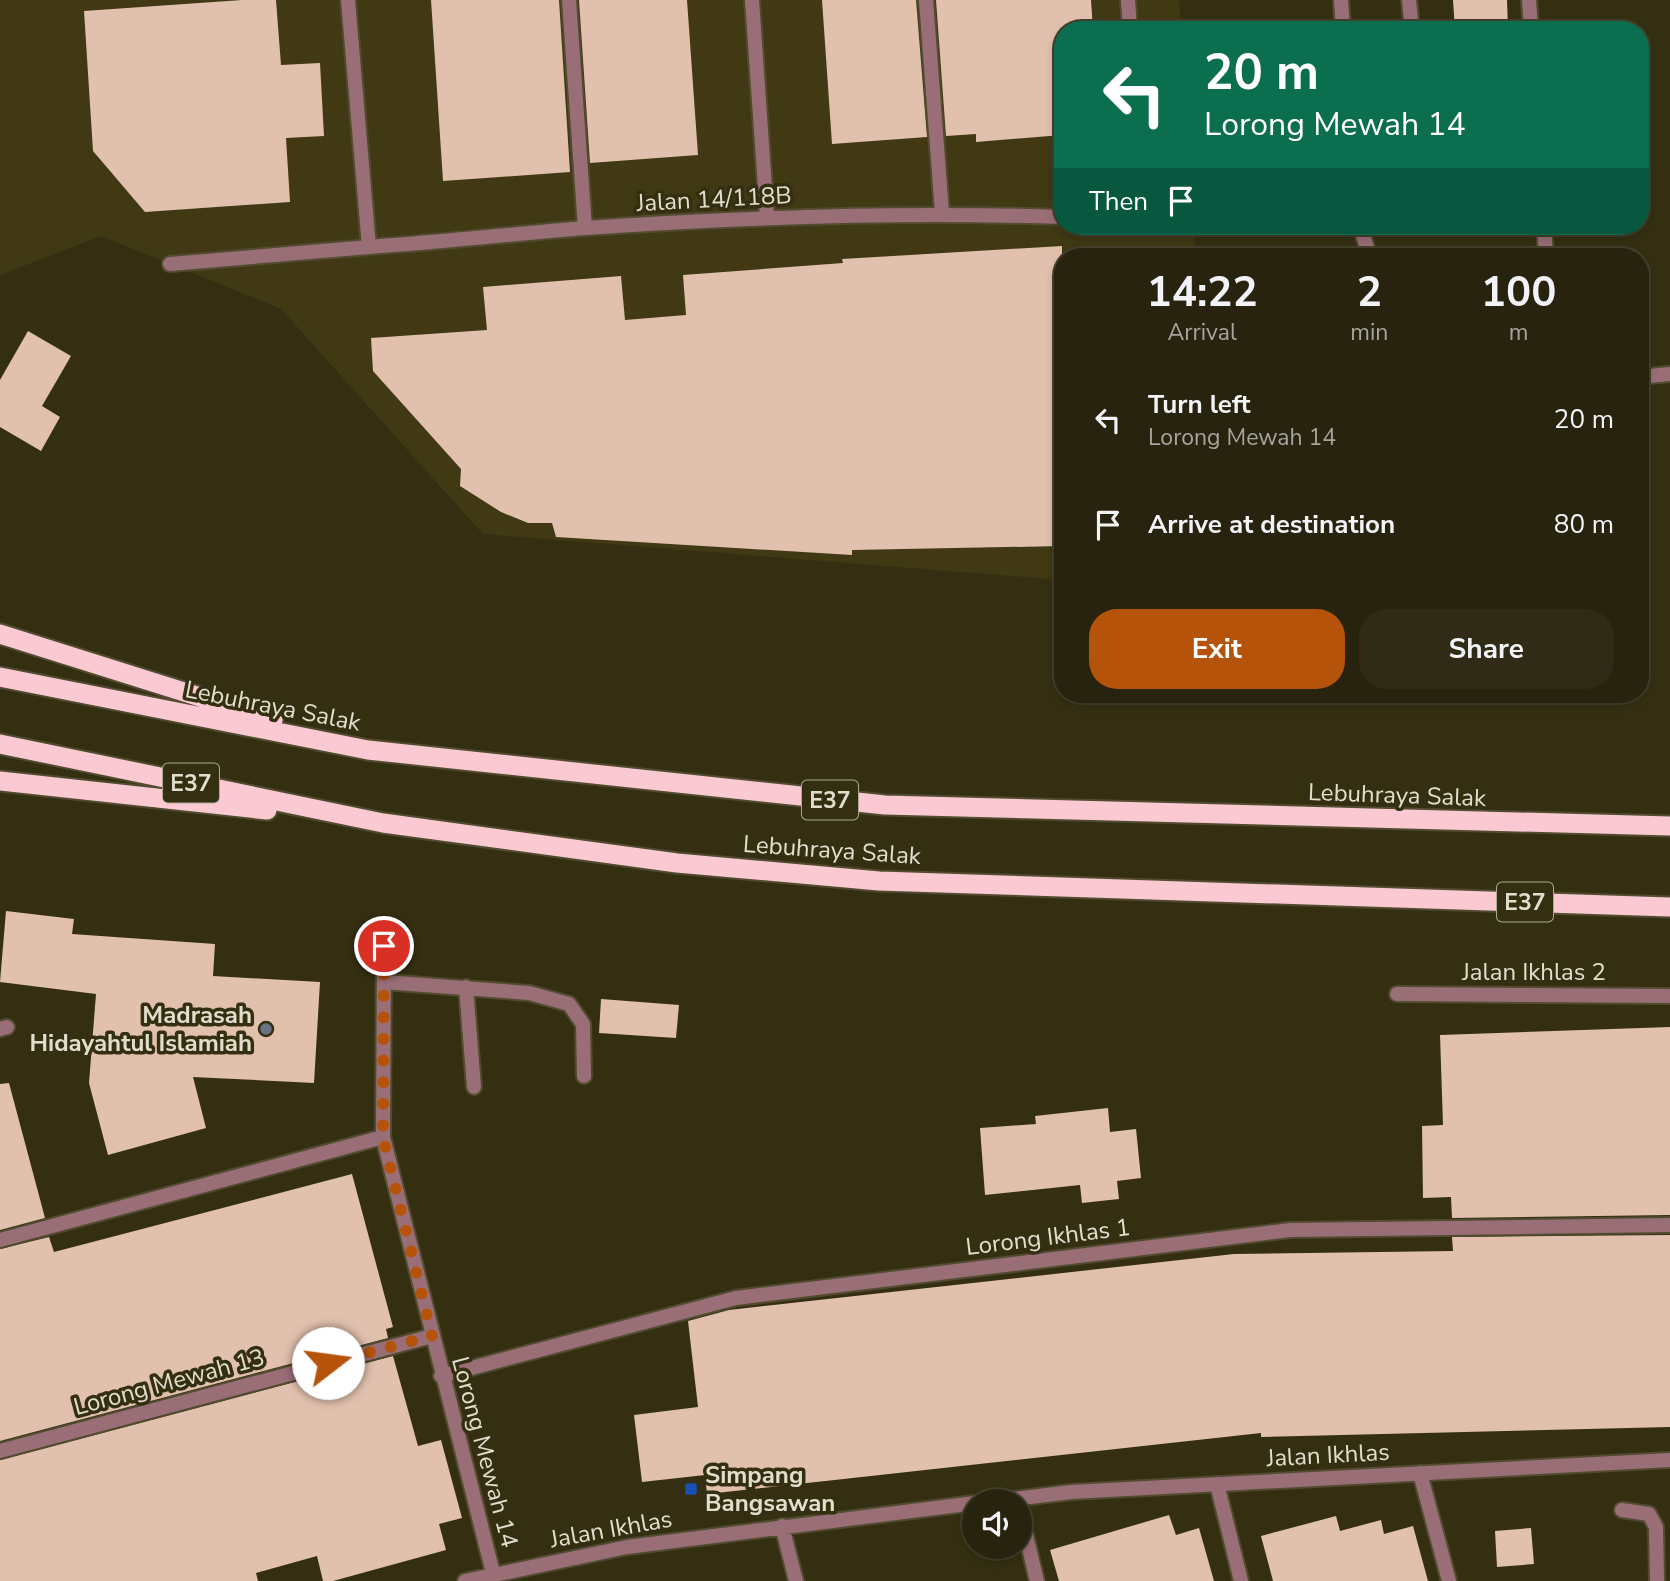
<!DOCTYPE html>
<html lang="en">
<head>
<meta charset="utf-8">
<style>
  :root { --surface:#28230e; --page:#302b17; --text:#f1f3f6; --muted:#a5a49e; --line:#44402e; --accent:#b45309 }
  body { margin:0; font-family:"Nunito Sans",sans-serif; background:var(--page); color:var(--text); height:100vh; display:flex; flex-direction:column; font-size:26px; white-space:nowrap }
  * { box-sizing:border-box; margin:0 }
  p { font-size:23px; color:var(--muted) }
  .icon { flex:none; width:38px; height:38px; fill:none; stroke:currentColor; stroke-width:2; stroke-linecap:round; stroke-linejoin:round }
  .map { position:relative; flex:1; overflow:hidden }
  .sheet { position:absolute; left:1054px; top:248px; width:595px; height:455px; display:flex; flex-direction:column; background:var(--surface); border-radius:28px; box-shadow:0 4px 10px #0003,0 0 0 2px var(--line) }
  .sheet>* { flex:none }
  .top-card { position:absolute; left:1054px; top:21px; width:595px; height:214px; border-radius:28px; box-shadow:0 4px 10px #0003,0 0 0 2px var(--line); background:#0b6e4f; color:#fff; overflow:hidden }
  .controls { position:absolute; left:962px; top:1489px; display:grid; gap:14px }
  .controls a { display:grid; place-items:center; width:70px; height:70px; border-radius:50%; background:var(--surface); box-shadow:0 4px 10px #0003,0 0 0 2px var(--line); font-size:35px }
  .pin { position:absolute; display:grid; place-items:center; width:60px; height:60px; color:#fff; margin:-30px; border:4px solid #fff; border-radius:50%; box-shadow:0 2px 7px #0007 }
  .me { position:absolute; width:77px; margin:-38px; rotate:75deg; stroke-linejoin:round; filter:drop-shadow(0 0 5px #0008) }
  .turn { display:flex; align-items:center; gap:24px; height:147px; padding:0 35px; font-size:32px }
  .turn .icon { width:91px; height:91px; stroke-width:2.5 }
  .turn b { display:block; font-size:49px; line-height:60px }
  .then { display:flex; align-items:center; height:66px; padding:0 35px; background:#0003; gap:14px; font-size:26px }
  .eta { display:flex; justify-content:space-evenly; align-items:center; height:119px; text-align:center }
  .eta b { font-size:42px; font-weight:700; line-height:49px }
  .action { display:flex; gap:14px; margin-top:auto; padding:14px 35px }
  .action a { flex:1; height:80px; border-radius:28px; background:var(--accent); color:#fff; font-size:28px; font-weight:700; line-height:80px; text-align:center }
  .action a+a { background:var(--page); color:var(--text) }
  ul { padding:0; list-style:none }
  li { display:flex; align-items:center; gap:21px; height:105px; padding:0 35px }
  li div { flex:1 }
  li b { display:block; font-size:26px }
  li em { font-style:normal }
  .map>svg:first-child { display:block }
  .built { fill:#403914 }
  .building { fill:#e1c0ad }
  .lines { fill:none; stroke-linecap:round; stroke-linejoin:round }
  .service-casing { stroke:#514b30; stroke-width:18 }
  .minor-casing { stroke:#514b30; stroke-width:18 }
  .trunk-casing { stroke:#514b30; stroke-width:23 }
  .service { stroke:#9a6e77; stroke-width:14 }
  .minor { stroke:#9a6e77; stroke-width:14 }
  .trunk { stroke:#fac9d2; stroke-width:19 }
  .route { stroke:#b45309; stroke-width:12; stroke-dasharray:0 21.6 }
  .worship-dot { fill:#6b7280; stroke:#352f12; stroke-width:2.5 }
  .transit-dot { fill:#1a4fb4; stroke:#352f12; stroke-width:2.5 }
  .labels { text-anchor:middle; dominant-baseline:central; stroke-width:7; stroke-linejoin:round; paint-order:stroke }
  .shield { fill:#352f12; stroke:#adaa95; stroke-width:2 }
  .shield-label { font-size:23px; font-weight:bold; fill:#e1decd }
  .street-label { font-size:24px; fill:#e1decd; stroke:#352f12 }
  .poi-label { font-size:24px; font-weight:bold; fill:#e1decd; stroke:#352f12; text-anchor:end }
</style>
</head>
<body>
<div class="map">
<svg width="1670" height="1581" viewBox="0 0 1670 1581">
  <rect width="100%" height="100%" fill="#352f12"/>
  <path class="built" d="M0 0H1179L1181 30H1062V226H1193L1195 257H1062V580L483 534 281 309 101 236 0 275Z"/>
  <path class="building" d="M242 0H276L281 65 320 63 324 136 286 138 290 202 145 212 93 151 84 11Z
    M431 0H559L570 172 443 181Z
    M579 0H687L698 155 590 163Z
    M822 0H916L927 137 832 144Z
    M936 0H1091L1093 30H1062V135L976 142V134L946 136Z
    M1453 0H1507L1508 30H1455Z
    M1062 246V546L852 550V555L556 537 552 523H528L501 512 460 486 461 469 373 371 371 338 487 330 483 287 621 276 625 320 686 315 683 275 843 263 842 259Z
    M28 331 71 356 42 406 60 417 41 451 0 427V380Z
    M6 911 74 919 72 934 215 944 213 976 320 982 314 1083 193 1077 206 1128 108 1155 89 1083 96 994 0 982Z
    M601 999 679 1005 676 1038 599 1033Z
    M1670 1027V1215L1452 1218 1451 1197 1423 1198 1422 1126 1443 1125 1440 1035Z
    M9 1083 45 1218 0 1230V1084Z
    M1108 1108 1110 1132 1136 1129 1141 1178 1117 1181 1119 1199 1082 1203 1080 1185 985 1195 980 1128 1036 1124 1035 1116Z
    M352 1174 393 1327 386 1329 388 1338 0 1441V1249L49 1237 54 1252Z
    M1670 1235V1427L1261 1437V1433L707 1494 705 1475 642 1482 634 1415 698 1407 688 1321 729 1310 1234 1254 1453 1251 1452 1237Z
    M393 1356 418 1446 441 1440 462 1518 439 1524 446 1550 333 1581H323L317 1556 256 1573 258 1581H0V1460Z
    M1169 1515 1176 1535 1199 1528 1214 1581H1059L1050 1550Z
    M1336 1516 1340 1531 1381 1520 1384 1534 1413 1526 1428 1581H1273L1261 1536Z
    M1531 1528 1534 1564 1497 1567 1495 1531Z"/>
  <g class="lines">
    <defs>
      <path id="service" d="M569 0 585 228
        M926 0 942 213
        M1341 0 1343 30
        M1409 0 1412 30
        M1529 0 1531 30
        M1360 226 1370 257
        M1544 226 1546 257
        M170 264 369 247
        M1640 377 1670 374
        M384 982 529 993 569 1004 583 1024 584 1076
        M466 987 474 1087
        M1622 1510 1649 1514 1656 1527 1657 1581"/>
      <path id="minor" d="M348 0 369 247C441 242 513 234 585 228 744 217 903 212 1062 217
        M752 0 767 217
        M1128 0 1130 30
        M384 946 383 1137 495 1581
        M1397 994 1670 996
        M0 1029 7 1027
        M0 1240 383 1137
        M441 1376 736 1298 1290 1230 1670 1225
        M0 1451 432 1336
        M1420 1473 1449 1581
        M1217 1484 1241 1581
        M990 1502 1071 1492 1670 1460
        M1020 1511 1037 1581
        M782 1526 796 1581
        M465 1581 627 1547 975 1503"/>
      <path id="trunk" d="M0 634 273 720
        M0 677 368 750 885 805 1670 826
        M0 744 383 823 677 863 879 881 1670 907
        M0 781 267 810"/>
    </defs>
    <use href="#service" class="service-casing"/>
    <use href="#minor" class="minor-casing"/>
    <use href="#trunk" class="trunk-casing"/>
    <use href="#service" class="service"/>
    <use href="#minor" class="minor"/>
    <use href="#trunk" class="trunk"/>
  </g>
  <g class="lines">
    <path class="route" d="M328 1363 432 1336 383 1138 384 946"/>
  </g>
  <circle class="worship-dot" cx="266" cy="1029" r="7"/>
  <rect class="transit-dot" x="684" y="1482" width="14" height="14" rx="3.5"/>
  <g class="labels">
    <g class="shield">
      <rect x="163" y="763.5" width="56" height="39" rx="5"/>
      <rect x="802" y="780.5" width="56" height="39" rx="5"/>
      <rect x="1497" y="882.5" width="56" height="39" rx="5"/>
    </g>
    <g class="shield-label">
      <text x="191" y="783">E37</text>
      <text x="830" y="800">E37</text>
      <text x="1525" y="902">E37</text>
    </g>
    <g class="street-label">
      <text transform="translate(714 199) rotate(-3)">Jalan 14/118B</text>
      <text transform="translate(273 706) rotate(11)">Lebuhraya Salak</text>
      <text transform="translate(1397 795) rotate(2)">Lebuhraya Salak</text>
      <text transform="translate(832 850) rotate(4)">Lebuhraya Salak</text>
      <text x="1534" y="972">Jalan Ikhlas 2</text>
      <text transform="translate(1048 1237) rotate(-7)">Lorong Ikhlas 1</text>
      <text transform="translate(169 1382) rotate(-15)">Lorong Mewah 13</text>
      <text transform="translate(485 1452) rotate(75)">Lorong Mewah 14</text>
      <text transform="translate(1328 1455) rotate(-3)">Jalan Ikhlas</text>
      <text transform="translate(611 1529) rotate(-10)">Jalan Ikhlas</text>
    </g>
    <g class="poi-label">
      <text x="252" y="1015">Madrasah<tspan x="252" dy="28">Hidayahtul Islamiah</tspan></text>
      <text x="705" y="1475" text-anchor="start">Simpang<tspan x="705" dy="28">Bangsawan</tspan></text>
    </g>
  </g>
</svg>
<div class="controls">
<a><svg class="icon" aria-label="sound" viewBox="0 0 24 24"><path d="M4 9h4l5-4v14l-5-4H4zM17 9q2 3 0 6"/></svg></a>
</div>
<div class="pin" style="left:384px;top:946px;background:#d93025"><svg class="icon" aria-label="arrive" viewBox="0 0 24 24"><path d="M6 21V4h12l-3 4 3 4H6"/></svg></div>
<svg class="me" style="left:328px;top:1363px" viewBox="-20 -20 40 40"><circle r="19" fill="#fff"/><path d="M0-13L10 11 0 6-10 11z" fill="#b45309"/></svg>
<div class="top-card">
<div class="turn"><svg class="icon" aria-label="left" viewBox="0 0 24 24"><path d="M17 20v-9H6M10 6l-5 5 5 5"/></svg><div><b>20 m</b>Lorong Mewah 14</div></div>
<div class="then">Then<svg class="icon" aria-label="arrive" viewBox="0 0 24 24"><path d="M6 21V4h12l-3 4 3 4H6"/></svg></div>
</div>
<section class="sheet">
<div class="eta">
<div><b>14:22</b><p>Arrival</p></div>
<div><b>2</b><p>min</p></div>
<div><b>100</b><p>m</p></div>
</div>
<ul>
<li><svg class="icon" aria-label="left" viewBox="0 0 24 24"><path d="M17 20v-9H6M10 6l-5 5 5 5"/></svg><div><b>Turn left</b><p>Lorong Mewah 14</p></div><em>20 m</em></li>
<li><svg class="icon" aria-label="arrive" viewBox="0 0 24 24"><path d="M6 21V4h12l-3 4 3 4H6"/></svg><div><b>Arrive at destination</b></div><em>80 m</em></li>
</ul>
<div class="action"><a>Exit</a><a>Share</a></div>
</section>
</div>
</body>
</html>
